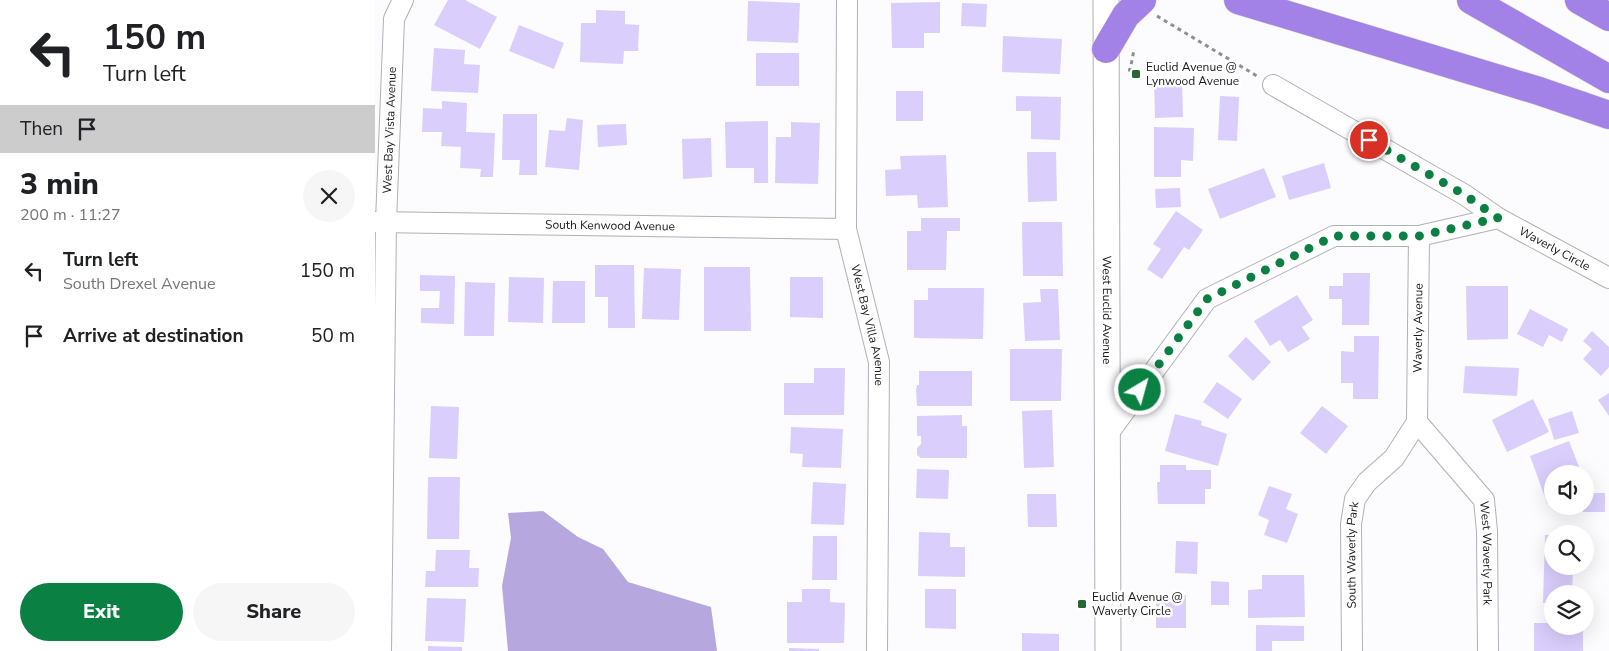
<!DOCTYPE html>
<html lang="en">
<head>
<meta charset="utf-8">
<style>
  :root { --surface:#fff; --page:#f6f6f6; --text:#202124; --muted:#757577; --accent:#0b8043 }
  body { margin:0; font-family:"Nunito Sans",sans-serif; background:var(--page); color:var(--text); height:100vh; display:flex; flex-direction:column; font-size:19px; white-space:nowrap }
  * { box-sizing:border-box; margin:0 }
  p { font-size:16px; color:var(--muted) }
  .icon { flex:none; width:28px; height:28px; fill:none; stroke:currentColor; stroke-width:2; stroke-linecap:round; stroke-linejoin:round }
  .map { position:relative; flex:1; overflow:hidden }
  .sheet { display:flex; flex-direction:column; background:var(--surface); width:375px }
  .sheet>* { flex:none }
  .hud { background:#fff; color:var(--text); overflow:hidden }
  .tools { position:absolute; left:1169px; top:465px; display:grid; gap:10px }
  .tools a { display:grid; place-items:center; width:50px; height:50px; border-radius:50%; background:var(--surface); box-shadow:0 5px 20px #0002; font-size:25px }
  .pin { position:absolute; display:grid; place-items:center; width:42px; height:42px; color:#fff; margin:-21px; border:2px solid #fff; border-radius:50%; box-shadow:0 1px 5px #0007 }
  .me { position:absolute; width:55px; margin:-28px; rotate:37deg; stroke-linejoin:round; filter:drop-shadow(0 0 4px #0008) }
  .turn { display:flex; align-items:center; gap:18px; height:105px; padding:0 20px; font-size:22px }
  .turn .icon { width:65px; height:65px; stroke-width:2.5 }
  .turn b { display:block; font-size:35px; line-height:42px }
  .then { display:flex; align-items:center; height:48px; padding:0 20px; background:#0003; gap:10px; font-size:19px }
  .round { display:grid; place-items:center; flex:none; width:52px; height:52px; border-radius:26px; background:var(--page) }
  .headline { display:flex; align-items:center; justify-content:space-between; height:85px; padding:0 20px }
  h1 { font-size:30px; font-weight:800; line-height:38px }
  .primary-button { display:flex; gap:10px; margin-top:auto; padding:10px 20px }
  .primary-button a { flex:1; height:58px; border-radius:30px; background:var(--accent); color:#fff; font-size:20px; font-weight:800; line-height:58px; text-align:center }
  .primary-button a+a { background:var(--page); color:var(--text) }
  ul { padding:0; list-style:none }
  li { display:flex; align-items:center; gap:15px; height:65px; padding:0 20px }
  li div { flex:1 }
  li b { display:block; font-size:19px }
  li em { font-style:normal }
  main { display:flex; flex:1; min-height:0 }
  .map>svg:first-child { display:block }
  .water { fill:#b6a7de }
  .building { fill:#dacefc }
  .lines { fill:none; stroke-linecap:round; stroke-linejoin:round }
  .minor-casing { stroke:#b1b0b5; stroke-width:22 }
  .tertiary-casing { stroke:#b1b0b5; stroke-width:27 }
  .motorway-casing { stroke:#d5d5d6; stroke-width:29 }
  .path { stroke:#8f8e90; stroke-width:3; stroke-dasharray:4 4; stroke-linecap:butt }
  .minor { stroke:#fff; stroke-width:20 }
  .tertiary { stroke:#fff; stroke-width:25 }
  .motorway { stroke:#a282e7; stroke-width:28 }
  .route { stroke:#0b8043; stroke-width:9; stroke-dasharray:0 16.2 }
  .poi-dot { fill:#256832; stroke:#fff; stroke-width:2 }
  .labels { text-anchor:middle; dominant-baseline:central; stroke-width:5; stroke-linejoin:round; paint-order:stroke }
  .poi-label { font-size:12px; fill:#181819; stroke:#fff; text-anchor:start }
  .street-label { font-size:12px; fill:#181819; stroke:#fff }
</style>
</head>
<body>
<main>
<section class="sheet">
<div class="hud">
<div class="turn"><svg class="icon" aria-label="left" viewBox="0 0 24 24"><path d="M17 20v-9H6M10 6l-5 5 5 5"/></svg><div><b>150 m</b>Turn left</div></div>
<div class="then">Then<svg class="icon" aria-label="arrive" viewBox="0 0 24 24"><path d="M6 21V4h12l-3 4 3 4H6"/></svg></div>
</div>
<div class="headline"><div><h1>3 min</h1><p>200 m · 11:27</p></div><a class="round"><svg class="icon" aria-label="close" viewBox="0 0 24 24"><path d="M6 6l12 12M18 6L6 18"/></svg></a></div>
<ul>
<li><svg class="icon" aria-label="left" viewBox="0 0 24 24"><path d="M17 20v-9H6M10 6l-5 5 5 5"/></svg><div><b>Turn left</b><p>South Drexel Avenue</p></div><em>150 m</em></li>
<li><svg class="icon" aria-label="arrive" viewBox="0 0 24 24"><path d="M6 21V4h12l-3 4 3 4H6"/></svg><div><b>Arrive at destination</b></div><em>50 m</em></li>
</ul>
<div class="primary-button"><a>Exit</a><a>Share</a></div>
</section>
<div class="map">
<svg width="1234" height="651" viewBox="0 0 1234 651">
  <rect width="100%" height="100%" fill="#fcfbfe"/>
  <path class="water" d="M168 511 203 537 228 549 253 582 336 607 342 651H133L127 586 136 538 133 513Z"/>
  <path class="building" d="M73 0H90L122 17 105 49 59 25Z
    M373 1 425 3 423 43 372 41Z
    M565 2V33H549V48H517L516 3Z
    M587 3 612 4 611 27 586 26Z
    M221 10 250 11V24L264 25 263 51H249L248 64 205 62 206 23H221Z
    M144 25 189 43 179 69 134 51Z
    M628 36 687 39 685 74 627 72Z
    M59 48 90 50 89 64 105 65 103 93 56 91Z
    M381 53H424V86H381Z
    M807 80 808 117 780 118 779 81Z
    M521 91H548V121H521Z
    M641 96 686 97 685 140 656 139V111H641Z
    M845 96 864 97 862 141 843 140Z
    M67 101 92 103 91 132 120 133 118 177H105L106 169 85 168 86 147 66 146 67 132H47L48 108 67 109Z
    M128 114H162V175H144L145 160H127Z
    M192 118 208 120 204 170 170 167 174 130 190 131Z
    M393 121V183H379V168H351L350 122Z
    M416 122 445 123 443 184 400 183 401 137H416Z
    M251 124 252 145 223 147 222 125Z
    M779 127 819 128 818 161 806 160V177H779Z
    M336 138 337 177 308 179 307 139Z
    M652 152H681L682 201 653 202Z
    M571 155 573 207 543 208 542 195 511 196 510 170 526 169 525 156Z
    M949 163 956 188 914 200 907 176Z
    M889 168 901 197 845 219 833 189Z
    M805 188 806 207 781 208 780 189Z
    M801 211 828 230 814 250 809 247 787 279 772 269 786 249 778 244Z
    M546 218H585V231H572L571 270H532V231H546Z
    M647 222H687L688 276H648Z
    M220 265H259L260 328H233V297H220Z
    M329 267H375L376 331H329Z
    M269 268 306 269 304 320 267 319Z
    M968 273H995L994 325H967V299H954V286H968Z
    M45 275 80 276 79 324 46 323V308H64L65 291H45Z
    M134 277 169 278 168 323 133 322Z
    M415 277H448V318L415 317Z
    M178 281H210V323H177Z
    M90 282 120 283 119 336H89Z
    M1091 286H1133V339L1092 340Z
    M553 288H609L608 339 539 338V300H553Z
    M665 289H683L685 340 650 341 648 303 666 302Z
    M922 295 938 320 927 327 935 339 913 352 905 340 895 346 879 321Z
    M1155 309 1193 329 1187 342 1174 335 1168 347 1142 334Z
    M1217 331 1234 347V367L1226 376 1208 359 1217 349 1208 341Z
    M979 336H1004L1003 399H978V383H966V351L979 352Z
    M871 337 896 362 878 381 853 356Z
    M635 349H687L686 401H635Z
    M1090 366 1144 368 1142 396 1088 393Z
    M439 368H470L469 415H409V383H439Z
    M544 371H597V406H542L541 390 542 385H544Z
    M842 382 867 399 853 419 828 402Z
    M1234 393V416L1223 400Z
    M1158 399 1174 432 1132 452 1117 420Z
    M56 406 84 407 82 459 54 458Z
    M947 406 973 426 951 454 925 433Z
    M677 410 679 467 649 468 647 411Z
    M1197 411 1204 433 1179 440 1173 419Z
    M800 414 827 421 826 425 852 434 843 466 790 451Z
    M587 415V426H592V458H546L542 455V448L546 444V436H542V416Z
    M416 427 468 429 466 468 427 467 428 454 415 453Z
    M1194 441 1206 472 1201 474H1178V501L1172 503 1155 456Z
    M785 465H811V470H836V489H830V504H783L782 482H785Z
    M542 469 574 470 573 499 541 498Z
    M53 477H85L84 539H52Z
    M438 482 471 484 469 525 436 524Z
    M894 486 917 494 911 509 923 514 912 543 889 535 894 520 883 515Z
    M1210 493H1230V512H1208V506H1210Z
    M652 494H681L682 527H653Z
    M544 532 575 533V547H590V577L543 576Z
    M1170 535H1178V566H1198L1197 594H1178V603H1168Z
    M438 536H462V580H437Z
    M801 541 823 542 822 574 800 573Z
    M61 550H95L94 568H104L103 587H50L51 571H60Z
    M887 575H929L930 617 873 618V590L887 589Z
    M836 581 854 582V605H836Z
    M427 589H455V602L470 603 469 643H412V602H427Z
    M550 589H581V629L550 628Z
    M781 595H811V628H781Z
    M52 598 91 599 89 642 50 641Z
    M1159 623H1178V626H1208V651H1159Z
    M881 625 929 626V641H897V651H881Z
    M647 633 684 634V651H647Z
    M53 646 87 647V651H53Z
    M414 648 444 649V651H414Z"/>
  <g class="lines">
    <defs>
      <g id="minor">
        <path id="s1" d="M472 0 471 229 504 362 502 651"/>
        <path d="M898 85 1090 195 1123 218"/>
        <path id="s2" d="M0 222 471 229"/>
        <path id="s3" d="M1042 422 1109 500 1112 531 1113 651"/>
        <path id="s4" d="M1042 422 1044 236"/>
        <path id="s5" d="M732 435 832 299 959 236H1044L1123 218 1234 278"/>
        <path id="s6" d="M6 651 11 222 19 19 28 0"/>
        <path id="s7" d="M977 651 976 524 980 499 992 482 1019 458 1042 422"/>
      </g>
      <g id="tertiary">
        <path id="s8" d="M731 0 733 651"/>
      </g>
      <path id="motorway" d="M863 0 1164 91 1234 115
        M1096 0 1234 79
        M1204 0 1234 17
        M731 49 751 15 767 0"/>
    </defs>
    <use href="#minor" class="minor-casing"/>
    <use href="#tertiary" class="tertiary-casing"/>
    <use href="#motorway" class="motorway-casing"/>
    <path class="path" d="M782 16 882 76
      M753 70H755L759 50"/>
    <use href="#minor" class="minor"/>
    <use href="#tertiary" class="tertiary"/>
    <use href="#motorway" class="motorway"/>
  </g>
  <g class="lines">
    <path class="route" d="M765 390 832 299 959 236H1044L1123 218 1090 195 994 140"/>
  </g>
  <g class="poi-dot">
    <rect x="756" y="69" width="10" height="10" rx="2.5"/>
    <rect x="702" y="599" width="10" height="10" rx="2.5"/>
  </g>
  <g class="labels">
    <g class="poi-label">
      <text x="771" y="67">Euclid Avenue @<tspan x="771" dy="14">Lynwood Avenue</tspan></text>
      <text x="717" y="597">Euclid Avenue @<tspan x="717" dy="14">Waverly Circle</tspan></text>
    </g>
    <g class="street-label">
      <text stroke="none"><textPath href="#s6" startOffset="521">West Bay Vista Avenue</textPath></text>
      <text stroke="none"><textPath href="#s2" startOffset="235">South Kenwood Avenue</textPath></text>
      <text stroke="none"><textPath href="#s5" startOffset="541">Waverly Circle</textPath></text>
      <text stroke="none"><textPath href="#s8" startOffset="310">West Euclid Avenue</textPath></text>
      <text stroke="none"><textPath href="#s1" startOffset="328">West Bay Villa Avenue</textPath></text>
      <text stroke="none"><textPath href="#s4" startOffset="94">Waverly Avenue</textPath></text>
      <text stroke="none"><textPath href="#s3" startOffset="156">West Waverly Park</textPath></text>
      <text stroke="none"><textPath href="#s7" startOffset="96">South Waverly Park</textPath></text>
    </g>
  </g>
</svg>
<div class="tools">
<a><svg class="icon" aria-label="sound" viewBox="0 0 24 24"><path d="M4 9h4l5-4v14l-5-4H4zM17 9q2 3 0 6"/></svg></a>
<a><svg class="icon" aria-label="search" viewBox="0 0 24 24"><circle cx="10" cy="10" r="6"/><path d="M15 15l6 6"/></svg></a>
<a><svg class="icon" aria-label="layers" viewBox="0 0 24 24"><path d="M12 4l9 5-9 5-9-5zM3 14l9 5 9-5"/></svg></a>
</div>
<div class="pin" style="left:994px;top:140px;background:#d93025"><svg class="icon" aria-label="arrive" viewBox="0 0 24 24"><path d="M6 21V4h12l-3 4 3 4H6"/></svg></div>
<svg class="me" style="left:765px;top:390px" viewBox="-20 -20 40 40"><circle r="17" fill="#0b8043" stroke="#fff" stroke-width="3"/><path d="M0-11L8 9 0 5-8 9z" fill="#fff"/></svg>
</div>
</main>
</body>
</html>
